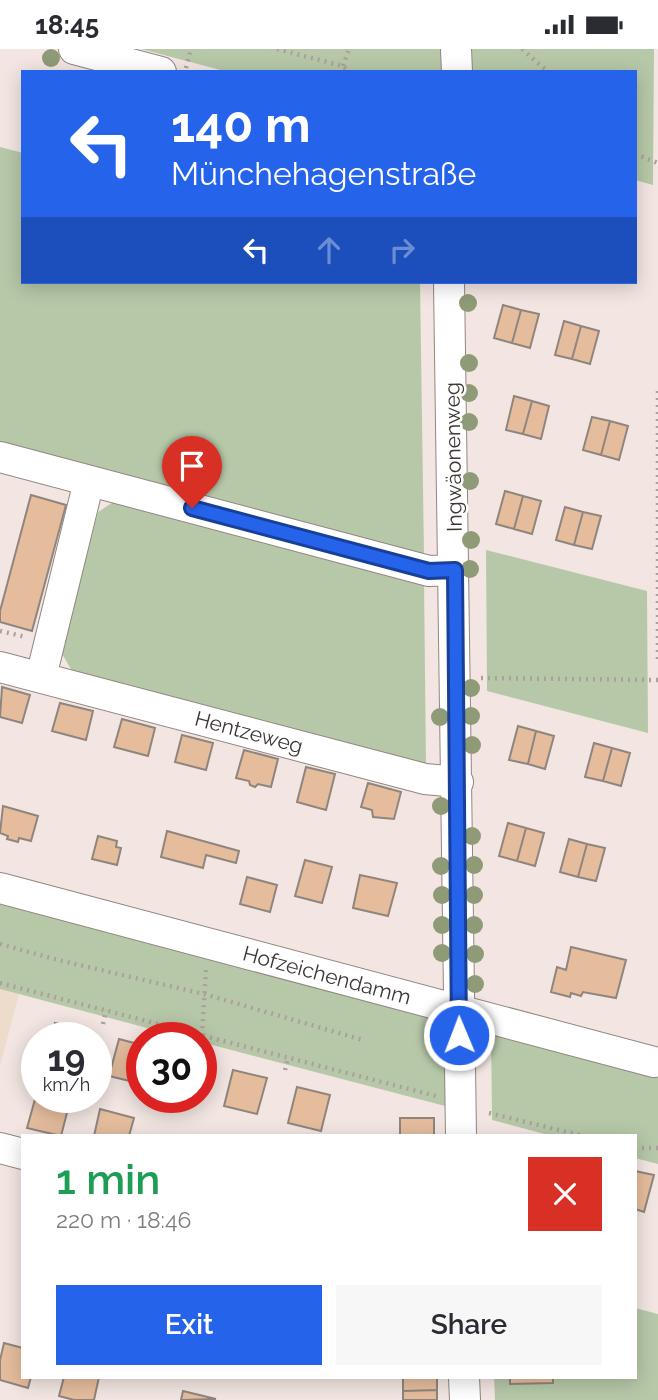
<!DOCTYPE html>
<html lang="en">
<head>
<meta charset="utf-8">
<style>
  :root { --surface:#fff; --page:#f7f7f7; --text:#2b2b33; --muted:#7c7c81; --accent:#2563eb }
  body { margin:0; font-family:Raleway,sans-serif; background:var(--page); color:var(--text); height:100vh; display:flex; flex-direction:column; font-size:26px; white-space:nowrap }
  * { box-sizing:border-box; margin:0 }
  p { font-size:23px; color:var(--muted) }
  .icon { flex:none; width:38px; height:38px; fill:none; stroke:currentColor; stroke-width:2; stroke-linecap:round; stroke-linejoin:round }
  .map { position:relative; flex:1; overflow:hidden }
  .panel { position:absolute; left:21px; top:1085px; width:616px; height:245px; display:flex; flex-direction:column; background:var(--surface); border-radius:0px; box-shadow:0 4px 18px #0003 }
  .panel>* { flex:none }
  .top-card { position:absolute; left:21px; top:21px; width:616px; height:214px; border-radius:0px; box-shadow:0 4px 18px #0003; background:#2563eb; color:#fff; overflow:hidden }
  .speed { position:absolute; left:21px; top:973px; display:flex; gap:14px; font-size:35px; font-weight:700; text-align:center }
  .speed>* { display:grid; place-content:center; width:91px; height:91px; border-radius:50%; background:var(--surface); box-shadow:0 4px 18px #0003; line-height:1 }
  .speed small { font-size:18px; font-weight:400 }
  .speed .limit { border:10px solid #d22; background:#fff; color:#111 }
  .pin { position:absolute; display:grid; place-items:center; width:60px; height:60px; color:#fff; margin:-72px -30px; border-radius:50% 50% 50% 0; rotate:-45deg; box-shadow:0 0 7px #0007 }
  .pin .icon { rotate:45deg }
  .me { position:absolute; width:77px; margin:-38px; rotate:359deg; stroke-linejoin:round; filter:drop-shadow(0 0 5px #0008) }
  .turn { display:flex; align-items:center; gap:24px; height:147px; padding:0 35px; font-size:32px }
  .turn .icon { width:91px; height:91px; stroke-width:2.5 }
  .turn b { display:block; font-size:49px; line-height:60px }
  .lanes { display:flex; align-items:center; height:66px; padding:0 35px; background:#0003; justify-content:center; gap:35px; direction:ltr }
  .lanes .off { opacity:.35 }
  .round { display:grid; place-items:center; flex:none; width:74px; height:74px; border-radius:0px; background:var(--page) }
  .overview { display:flex; align-items:center; justify-content:space-between; height:119px; padding:0 35px }
  h1 { font-size:42px; font-weight:600; line-height:52px; color:#1e9e55 }
  .button { display:flex; gap:14px; margin-top:auto; padding:14px 35px }
  .button a { flex:1; height:80px; border-radius:0px; background:var(--accent); color:#fff; font-size:28px; font-weight:600; line-height:80px; text-align:center }
  .button a+a { background:var(--page); color:var(--text) }
  .status { display:flex; justify-content:space-between; align-items:center; height:49px; padding:0 35px; background:var(--surface); direction:ltr }
  .status svg { height:19px; fill:currentColor }
  .map>svg:first-child { display:block }
  .education { fill:#eddccb }
  .green { fill:#b7c8a8 }
  .building { fill:#e5bd9d; stroke:#8f857e; stroke-width:2 }
  .lines { fill:none; stroke-linecap:round; stroke-linejoin:round }
  .minor-casing { stroke:#928682; stroke-width:32 }
  .path { stroke:#aaa09d; stroke-width:4.5; stroke-dasharray:2 5; stroke-linecap:butt }
  .minor { stroke:#fff; stroke-width:30 }
  .tree { fill:#8f9a77 }
  .route-casing { stroke:#184099; stroke-width:18 }
  .route { stroke:#2563eb; stroke-width:12 }
  .labels { text-anchor:middle; dominant-baseline:central; stroke-width:5; stroke-linejoin:round; paint-order:stroke }
  .street-label { font-size:21px; fill:#3c3735; stroke:#fff }
</style>
</head>
<body>
<div class="status"><b>18:45</b><svg viewBox="0 0 49 12"><path d="M0 12V9h3v3zM5 12V6h3v6zM10 12V3h3v9zM15 12V0h3v12zM26 1h20v11H26zM47 4h2v5h-2z"/></svg></div>
<div class="map">
<svg width="658" height="1351" viewBox="0 0 658 1351">
  <rect width="100%" height="100%" fill="#f3e6e2"/>
  <path class="education" d="M0 940 19 945 0 1017Z"/>
  <path class="green" d="M141 0H446V23H228Z
    M469 0H654L653 136 635 131V23H469Z
    M0 98 23 104V233H420L424 506 0 394Z
    M118 450 424 530 426 716 72 622 61 603 98 463Z
    M486 501 647 542 648 684 487 642Z
    M0 851 445 969V1057L201 993V989H185L0 940Z
    M491 982 658 1026V1115L635 1109V1087H552L492 1071Z
    M635 1259 658 1265V1351H495L494 1328H635Z"/>
  <path class="building" d="M503 256 521 261 512 294 494 289Z
    M521 261 539 265 530 299 512 294Z
    M564 272 581 277 572 310 555 306Z
    M581 277 599 282 590 315 572 310Z
    M514 347 532 352 523 385 506 381Z
    M532 352 549 357 541 390 523 385Z
    M592 368 610 372 601 406 583 401Z
    M610 372 628 377 619 411 601 406Z
    M505 442 523 447 514 480 496 475Z
    M31 446 66 456 32 582 0 573V562Z
    M523 447 541 452 532 485 514 480Z
    M565 458 583 463 574 496 556 491Z
    M583 463 601 467 592 500 574 496Z
    M2 638 30 646 22 674 0 668Z
    M60 654 93 662 86 691 52 682Z
    M122 670 155 679 148 707 114 698Z
    M518 677 536 682 528 715 509 711Z
    M536 682 554 687 545 720 528 715Z
    M182 686 213 694 206 721 175 713Z
    M594 694 612 699 603 732 585 728Z
    M612 699 630 704 621 737 603 732Z
    M244 701 278 710 271 738 258 735 255 738 250 736 249 732 236 729Z
    M306 718 335 725 326 761 297 753Z
    M368 734 401 743 394 770 373 768 372 761 361 758Z
    M3 757 38 767 31 792 19 789 18 793 7 790 8 787 0 784Z
    M508 774 526 779 517 812 499 807Z
    M526 779 544 784 535 817 517 812Z
    M167 782 239 802 236 814 206 806 203 819 161 808Z
    M98 787 117 792 116 798 121 799 117 816 92 810Z
    M569 790 587 795 578 828 560 823Z
    M587 795 605 799 596 832 578 828Z
    M305 811 332 818 322 854 295 847Z
    M360 826 397 834 388 867 353 859Z
    M247 828 277 836 270 863 240 855Z
    M571 898 626 911 616 949 583 943 581 947 571 944 570 948 551 943 557 918 566 921Z
    M55 974 88 982 87 989H51Z
    M119 990 142 996V1035L109 1027Z
    M233 1021 267 1029 257 1065 224 1057Z
    M297 1038 330 1046 321 1082 288 1074Z
    M37 1043V1048H55L70 1052 61 1087 27 1079Z
    M100 1060 134 1069 129 1087H94Z
    M400 1069H434V1087H400Z
    M635 1122 654 1126 644 1163 635 1160Z
    M4 1294 23 1299V1328H31L28 1339 0 1331V1311Z
    M64 1328H99L94 1351H74L59 1347Z
    M403 1328H437V1341L403 1342Z
    M510 1328H553V1334L510 1335Z
    M437 1341V1351H403V1342Z
    M183 1342 216 1350 181 1351Z"/>
  <g class="lines">
    <defs>
      <path id="minor" d="M74 0 161 23
        M456 0 457 23
        M449 233 461 1087
        M0 408 429 522 455 521
        M0 618 425 730 458 733
        M41 628 89 432
        M0 839 654 1013
        M0 1099 23 1105
        M464 1328 465 1351"/>
    </defs>
    <use href="#minor" class="minor-casing"/>
    <path class="path" d="M277 0 343 17 349 23
      M522 0 548 23
      M343 17 349 0
      M186 19 191 0
      M635 105 658 114
      M658 342V615
      M0 582 26 588
      M481 629 658 631
      M0 895 58 911 204 945 363 991
      M0 934 436 1047
      M103 975 106 961
      M202 986 206 920
      M285 1021 288 1009
      M489 1064 584 1087
      M635 1099H658"/>
    <use href="#minor" class="minor"/>
  </g>
  <g class="tree">
    <circle cx="51" cy="9" r="9"/>
    <circle cx="468" cy="254" r="9"/>
    <circle cx="469" cy="314" r="9"/>
    <circle cx="469" cy="344" r="9"/>
    <circle cx="469" cy="373" r="9"/>
    <circle cx="470" cy="432" r="9"/>
    <circle cx="471" cy="491" r="9"/>
    <circle cx="470" cy="520" r="9"/>
    <circle cx="471" cy="639" r="9"/>
    <circle cx="471" cy="667" r="9"/>
    <circle cx="440" cy="668" r="9"/>
    <circle cx="472" cy="696" r="9"/>
    <circle cx="441" cy="757" r="9"/>
    <circle cx="472" cy="787" r="9"/>
    <circle cx="474" cy="816" r="9"/>
    <circle cx="441" cy="817" r="9"/>
    <circle cx="442" cy="846" r="9"/>
    <circle cx="474" cy="846" r="9"/>
    <circle cx="442" cy="876" r="9"/>
    <circle cx="474" cy="876" r="9"/>
    <circle cx="442" cy="904" r="9"/>
    <circle cx="475" cy="905" r="9"/>
    <circle cx="475" cy="935" r="9"/>
  </g>
  <g class="lines">
    <defs>
      <path id="route" d="M192 459 429 522 455 521 459 986"/>
    </defs>
    <use href="#route" class="route-casing"/>
    <use href="#route" class="route"/>
  </g>
  <g class="labels">
    <g class="street-label">
      <text transform="translate(453 408) rotate(-91)">Ingwäonenweg</text>
      <text transform="translate(249 683) rotate(15)">Hentzeweg</text>
      <text transform="translate(327 926) rotate(15)">Hofzeichendamm</text>
    </g>
  </g>
</svg>
<div class="speed"><div>19<small>km/h</small></div><div class="limit">30</div></div>
<div class="pin" style="left:192px;top:459px;background:#d93025"><svg class="icon" aria-label="arrive" viewBox="0 0 24 24"><path d="M6 21V4h12l-3 4 3 4H6"/></svg></div>
<svg class="me" style="left:459px;top:986px" viewBox="-20 -20 40 40"><circle r="17" fill="#2563eb" stroke="#fff" stroke-width="3"/><path d="M0-11L8 9 0 5-8 9z" fill="#fff"/></svg>
<div class="top-card">
<div class="turn"><svg class="icon" aria-label="left" viewBox="0 0 24 24"><path d="M17 20v-9H6M10 6l-5 5 5 5"/></svg><div><b>140 m</b>Münchehagenstraße</div></div>
<div class="lanes"><svg class="icon" aria-label="left" viewBox="0 0 24 24"><path d="M17 20v-9H6M10 6l-5 5 5 5"/></svg><svg class="icon off" aria-label="ahead" viewBox="0 0 24 24"><path d="M12 20V5M6 11l6-6 6 6"/></svg><svg class="icon off" aria-label="right" viewBox="0 0 24 24"><path d="M7 20v-9h11M14 6l5 5-5 5"/></svg></div>
</div>
<section class="panel">
<div class="overview"><div><h1>1 min</h1><p>220 m · 18:46</p></div><a class="round" style="background:#d93025;color:#fff"><svg class="icon" aria-label="close" viewBox="0 0 24 24"><path d="M6 6l12 12M18 6L6 18"/></svg></a></div>
<div class="button"><a>Exit</a><a>Share</a></div>
</section>
</div>
</body>
</html>
